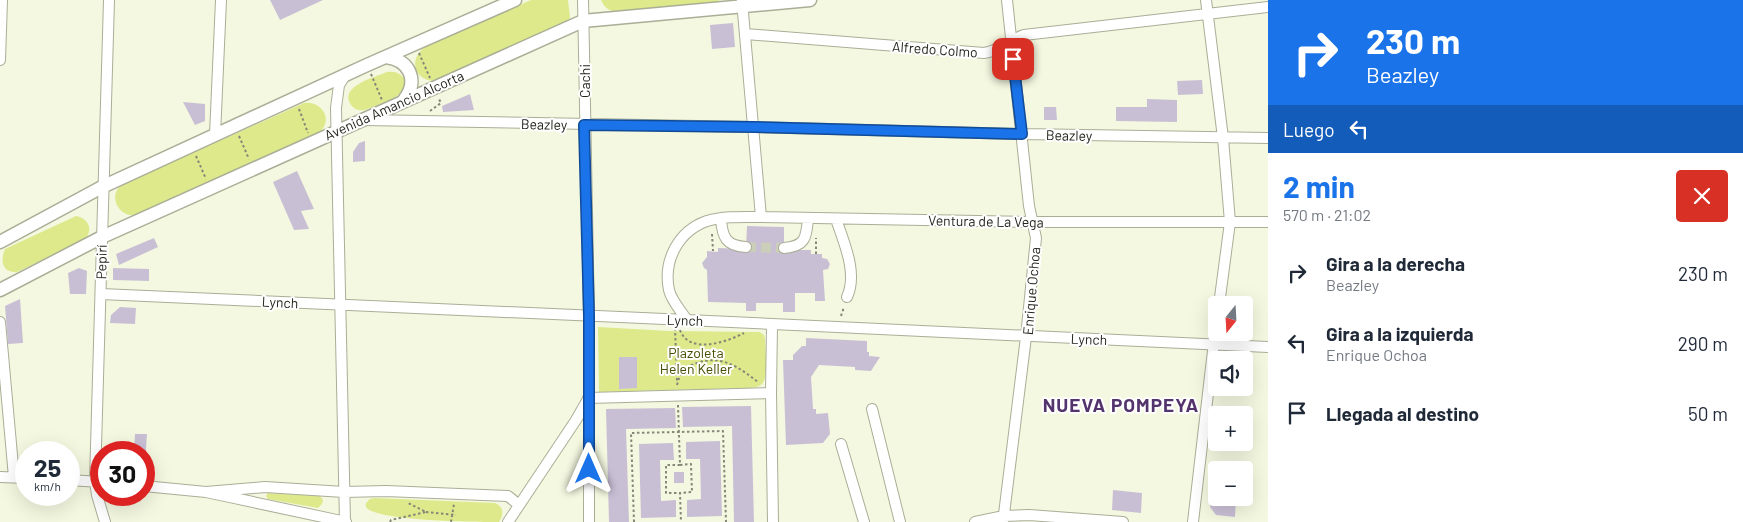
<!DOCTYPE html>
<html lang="es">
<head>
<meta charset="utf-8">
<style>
  :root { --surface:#fff; --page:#f2f2f3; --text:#1f2937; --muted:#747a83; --accent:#1a73e8 }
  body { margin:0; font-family:Barlow,sans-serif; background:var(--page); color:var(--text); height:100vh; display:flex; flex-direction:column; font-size:19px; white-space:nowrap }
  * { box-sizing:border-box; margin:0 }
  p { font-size:16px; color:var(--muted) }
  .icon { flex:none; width:28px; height:28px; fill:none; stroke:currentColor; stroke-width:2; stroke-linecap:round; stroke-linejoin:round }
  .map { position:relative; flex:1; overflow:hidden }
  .drawer { display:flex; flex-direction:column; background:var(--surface); width:475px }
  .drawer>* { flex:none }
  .hud { background:#1a73e8; color:#fff; overflow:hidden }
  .needle { width:32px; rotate:198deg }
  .tools { position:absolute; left:1208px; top:296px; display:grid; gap:10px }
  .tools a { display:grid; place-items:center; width:45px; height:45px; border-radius:5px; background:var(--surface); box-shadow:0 5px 20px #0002; font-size:25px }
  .speed { position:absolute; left:15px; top:441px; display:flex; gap:10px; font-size:25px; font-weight:700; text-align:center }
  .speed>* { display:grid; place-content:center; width:65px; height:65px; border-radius:50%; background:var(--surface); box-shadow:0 5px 20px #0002; line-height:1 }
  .speed small { font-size:12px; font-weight:400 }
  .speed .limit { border:8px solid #d22; background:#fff; color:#111 }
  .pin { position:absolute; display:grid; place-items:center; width:42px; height:42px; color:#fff; margin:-21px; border-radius:10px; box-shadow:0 2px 8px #0006 }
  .me { position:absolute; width:55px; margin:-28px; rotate:0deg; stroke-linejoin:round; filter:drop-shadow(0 0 4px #0008) }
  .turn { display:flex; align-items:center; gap:18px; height:105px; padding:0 15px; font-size:22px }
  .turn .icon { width:65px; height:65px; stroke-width:2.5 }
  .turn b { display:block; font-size:35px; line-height:42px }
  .then { display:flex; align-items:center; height:48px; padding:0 15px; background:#0003; gap:10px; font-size:19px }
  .round { display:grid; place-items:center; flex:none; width:52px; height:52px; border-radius:5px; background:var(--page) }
  .overview { display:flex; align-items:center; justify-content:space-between; height:85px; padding:0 15px }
  h1 { font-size:30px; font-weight:700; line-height:38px; color:var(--accent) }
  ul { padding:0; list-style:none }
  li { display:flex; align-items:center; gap:15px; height:70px; padding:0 15px }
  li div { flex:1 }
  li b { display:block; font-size:19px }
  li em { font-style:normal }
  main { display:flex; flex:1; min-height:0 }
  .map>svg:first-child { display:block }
  .green { fill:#dde98a }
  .building { fill:#c9bfd5 }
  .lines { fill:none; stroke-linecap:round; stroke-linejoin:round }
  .minor-tunnel { stroke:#cbceb9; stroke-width:10; stroke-dasharray:10 5; stroke-linecap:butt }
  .minor-casing { stroke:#aaae97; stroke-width:12 }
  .major-casing { stroke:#aaae97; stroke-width:15 }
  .path { stroke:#858878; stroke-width:2; stroke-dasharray:2.5 2.5; stroke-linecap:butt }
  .minor { stroke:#fff; stroke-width:10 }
  .major { stroke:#fff; stroke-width:12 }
  .route-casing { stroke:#114b97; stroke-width:12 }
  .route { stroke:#1a73e8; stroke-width:9 }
  .labels { text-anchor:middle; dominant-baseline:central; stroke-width:4; stroke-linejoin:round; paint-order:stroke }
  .street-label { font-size:14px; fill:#25271e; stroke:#fff }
  .park-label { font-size:14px; fill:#474d00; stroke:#fff }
  .district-label { font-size:19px; font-weight:bold; letter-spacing:1px; fill:#53346d; stroke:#fff }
</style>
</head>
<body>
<main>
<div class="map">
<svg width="1268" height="522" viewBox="0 0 1268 522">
  <rect width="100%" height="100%" fill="#f4f8e0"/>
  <path class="green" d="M531 0H568L570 17 568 22 435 81C414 81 408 59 425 47Z
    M601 0H720L713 3 620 12C611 12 605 9 601 0Z
    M387 72C393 71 398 72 402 76 418 94 377 105 365 110 360 111 355 110 351 105 338 86 376 77 387 72Z
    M304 103C321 101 333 118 321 131L138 215C119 219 106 195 123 184Z
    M76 216C89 218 94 231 84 240L17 272C2 273 0 260 5 249Z
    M598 327 669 331 760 332 764 335 765 339C765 349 769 377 762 384 758 388 751 388 746 388L599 392Z
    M268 493 320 496 323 500 322 504 318 508 268 499 266 496Z
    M375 498 495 503C504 507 504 514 499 522 487 522 346 522 368 501 370 498 371 499 375 498Z"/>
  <path class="building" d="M270 0H323L280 20Z
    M733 23 735 47 712 49 710 25Z
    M1202 80 1203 94 1178 95 1177 81Z
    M470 94 474 110 443 112 442 106Z
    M1147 99 1177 100V122L1116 121V107H1147Z
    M183 102 205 104V121L195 125Z
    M1044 107H1056L1057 120H1044Z
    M365 141V161L353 162V152L359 143Z
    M297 171 314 209 301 211 309 229 294 230 273 182Z
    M747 226 784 227V250H811V254H822V258L827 259 830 264 828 269 823 270 825 301H815V293H795V312H783V303H756V311H746V303L708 302 707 270 704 268 702 263 707 257V251L718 252V248L746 249Z
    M154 238 158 247 119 265 116 254Z
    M79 268 87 271 86 294H70L68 273Z
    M113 268 149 269V281L113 280Z
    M20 299 23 343 8 344 5 306Z
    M120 307 136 308 135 324 110 323 111 315Z
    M806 338 867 341V352H869V356L880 357 871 371 855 370V367L819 365 811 377 813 409H816V414L828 413 830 434 823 443 786 445 783 360H793V355L802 346H806Z
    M619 357H637V388L619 389Z
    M1224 388H1240L1239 392 1224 391Z
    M751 406 754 522H734L732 426 683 427 682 407Z
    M675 408 676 428 626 429 629 522H609L606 409Z
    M135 434H147L145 464H144V452H134Z
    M720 441 722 516 687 517V500L701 499 700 459H686V442Z
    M673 443 674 460H660L661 501 676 500V517L641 518 639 444Z
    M674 472H684V483H674Z
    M1113 490 1142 493 1141 513 1112 510Z
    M1211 495H1216V498H1236L1235 517 1216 515 1210 507Z"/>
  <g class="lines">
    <path class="minor-tunnel" d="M746 247 784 248"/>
    <defs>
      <path id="minor" d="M583 0 589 316V522
        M1206 0 1223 138 1230 222 1219 305
        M742 1 761 217
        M746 34 984 53C1000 51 1009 40 1024 35L1268 7
        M0 60 2 0
        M364 120 754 127 1022 134 1268 138
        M215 135 221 0
        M721 218C722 237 726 246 746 247
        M836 219C844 243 858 273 847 297
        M784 248C805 246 806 239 808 219
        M101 294 687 320 1268 347
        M687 320C681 311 671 300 669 290 663 261 678 231 707 221 724 216 743 217 761 217L1033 222H1268
        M0 322 14 477
        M772 325 771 393 773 522
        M588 398 771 393
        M872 409 900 522
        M841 444 864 522
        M0 477 26 478
        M69 480 100 482
        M144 486 206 492 346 522
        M206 492 265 487 344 492 386 491 508 496 519 505
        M105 522 97 495 95 481 109 0
        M345 522 336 108 339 85 346 74
        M508 522 576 420 588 399
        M975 522 1004 516 1029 515 1123 522
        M1003 522 1026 337 1036 238 1029 206 1007 0
        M1193 522 1216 325"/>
      <path id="major" d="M386 57C410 60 419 81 404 100
        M0 242 102 187 367 65 515 0
        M0 290 102 237 583 21 810 0"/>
    </defs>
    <use href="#minor" class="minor-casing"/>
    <use href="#major" class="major-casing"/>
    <path class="path" d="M419 53 430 78
      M371 74 382 100
      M299 109 308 133
      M430 111 441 103 439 99
      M239 136 249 159
      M196 156 206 179
      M712 234 713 251
      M816 254V238
      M841 316 844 307
      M675 328 677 381
      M680 330C689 355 727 342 744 333
      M677 385C680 373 684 367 697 363 721 354 740 368 758 382
      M678 405 680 465H666V493H680L681 522
      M680 465 691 464 692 492 680 493
      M426 512 456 515
      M390 522 391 520 426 512 408 503
      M451 522 454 504
      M634 522 631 433 723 431 726 522"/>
    <use href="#minor" class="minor"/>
    <use href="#major" class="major"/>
  </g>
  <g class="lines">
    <defs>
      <path id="route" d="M589 469V316L584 125 754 127 1022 134 1013 59"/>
    </defs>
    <use href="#route" class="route-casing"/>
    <use href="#route" class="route"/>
  </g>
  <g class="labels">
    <g class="street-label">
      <text transform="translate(935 49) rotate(4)">Alfredo Colmo</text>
      <text transform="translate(584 81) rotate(-90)">Cachi</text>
      <text transform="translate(394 105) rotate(-24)">Avenida Amancio Alcorta</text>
      <text transform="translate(544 124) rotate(1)">Beazley</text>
      <text transform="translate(1069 135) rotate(1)">Beazley</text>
      <text transform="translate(986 221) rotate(1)">Ventura de La Vega</text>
      <text transform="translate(101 262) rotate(-89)">Pepirí</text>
      <text transform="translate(1031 291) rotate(-85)">Enrique Ochoa</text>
      <text transform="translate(280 302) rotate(3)">Lynch</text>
      <text transform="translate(685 320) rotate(2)">Lynch</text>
      <text transform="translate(1089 339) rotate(2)">Lynch</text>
    </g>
    <g class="park-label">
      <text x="696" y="352">Plazoleta<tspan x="696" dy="16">Helen Keller</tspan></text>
    </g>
    <g class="district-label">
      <text x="1121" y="404">NUEVA POMPEYA</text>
    </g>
  </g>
</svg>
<div class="tools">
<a><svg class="needle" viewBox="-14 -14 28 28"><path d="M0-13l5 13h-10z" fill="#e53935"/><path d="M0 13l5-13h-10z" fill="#747a83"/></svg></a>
<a><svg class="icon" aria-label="sound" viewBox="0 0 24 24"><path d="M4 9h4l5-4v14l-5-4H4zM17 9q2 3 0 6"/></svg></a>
<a>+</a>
<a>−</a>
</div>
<div class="speed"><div>25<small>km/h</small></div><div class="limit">30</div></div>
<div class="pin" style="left:1013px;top:59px;background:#d93025"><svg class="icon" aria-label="arrive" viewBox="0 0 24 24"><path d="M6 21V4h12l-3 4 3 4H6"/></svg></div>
<svg class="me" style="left:589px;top:469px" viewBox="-20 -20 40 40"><path d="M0-17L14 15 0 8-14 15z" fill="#1a73e8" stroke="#fff" stroke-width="4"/></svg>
</div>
<section class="drawer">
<div class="hud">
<div class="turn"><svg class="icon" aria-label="right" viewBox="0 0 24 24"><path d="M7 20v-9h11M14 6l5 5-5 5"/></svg><div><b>230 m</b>Beazley</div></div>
<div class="then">Luego<svg class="icon" aria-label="left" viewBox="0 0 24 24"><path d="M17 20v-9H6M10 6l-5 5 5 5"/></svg></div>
</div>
<div class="overview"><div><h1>2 min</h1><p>570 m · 21:02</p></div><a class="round" style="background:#d93025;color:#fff"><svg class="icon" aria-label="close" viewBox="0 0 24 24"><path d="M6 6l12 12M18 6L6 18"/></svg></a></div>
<ul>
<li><svg class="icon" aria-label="right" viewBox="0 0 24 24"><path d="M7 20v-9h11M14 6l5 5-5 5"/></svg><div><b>Gira a la derecha</b><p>Beazley</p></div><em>230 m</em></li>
<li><svg class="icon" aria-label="left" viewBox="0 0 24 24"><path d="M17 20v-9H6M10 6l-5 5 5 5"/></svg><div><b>Gira a la izquierda</b><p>Enrique Ochoa</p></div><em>290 m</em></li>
<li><svg class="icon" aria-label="arrive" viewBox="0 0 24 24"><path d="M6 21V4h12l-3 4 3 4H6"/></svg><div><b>Llegada al destino</b></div><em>50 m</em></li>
</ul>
</section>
</main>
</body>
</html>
